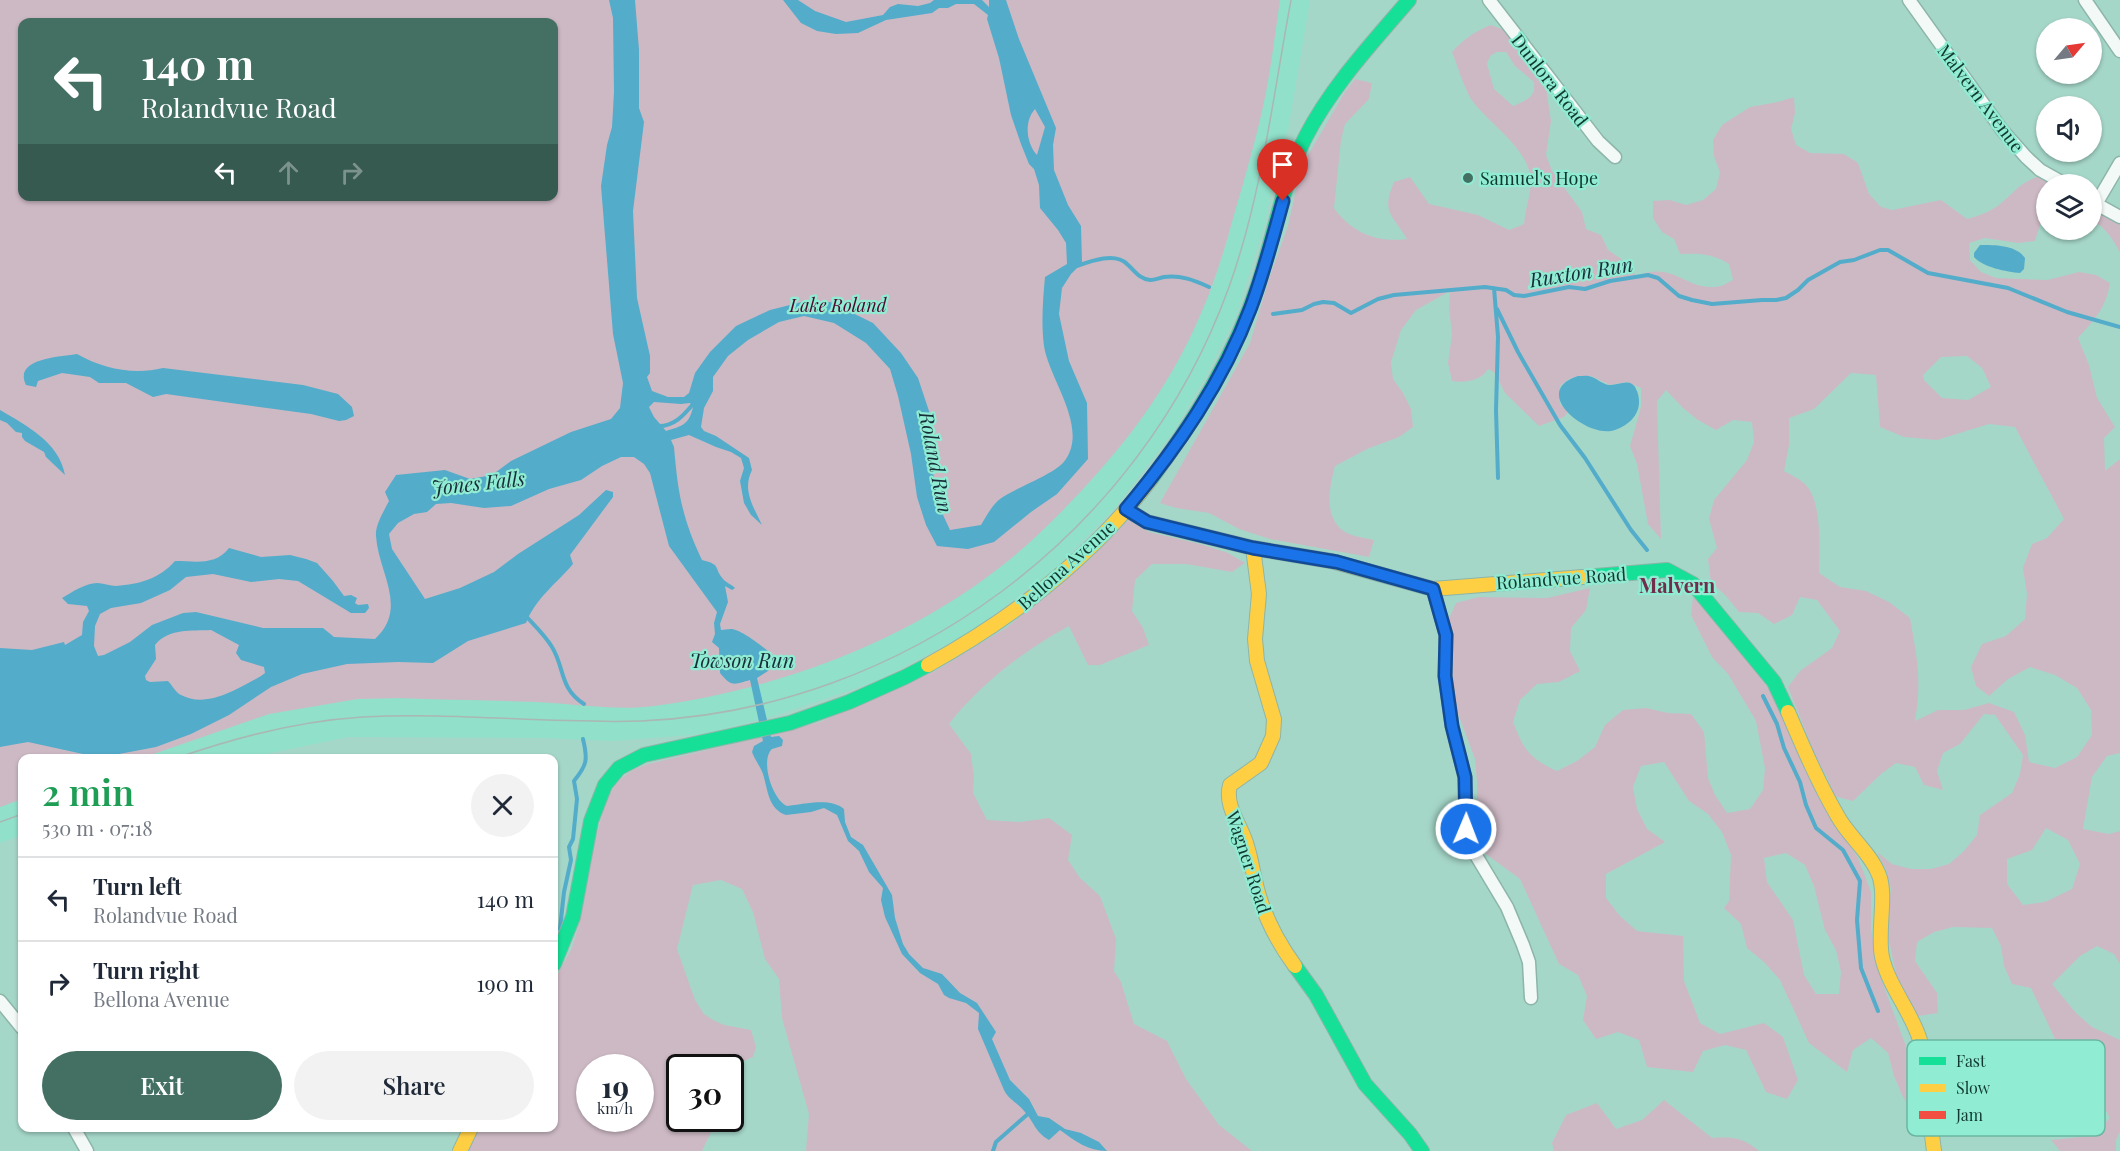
<!DOCTYPE html>
<html lang="en">
<head>
<meta charset="utf-8">
<style>
  :root { --surface:#fff; --page:#f2f2f3; --text:#1f2937; --muted:#747a83; --line:#e0e1e3; --accent:#447064 }
  body { margin:0; font-family:"Playfair Display",serif; background:var(--page); color:var(--text); height:100vh; display:flex; flex-direction:column; font-size:22px; white-space:nowrap }
  * { box-sizing:border-box; margin:0 }
  p { font-size:20px; color:var(--muted) }
  .icon { flex:none; width:33px; height:33px; fill:none; stroke:currentColor; stroke-width:2; stroke-linecap:round; stroke-linejoin:round }
  .map { position:relative; flex:1; overflow:hidden }
  .side { position:absolute; left:18px; top:754px; width:540px; height:378px; display:flex; flex-direction:column; background:var(--surface); border-radius:12px; box-shadow:0 2px 4px #0004 }
  .side>* { flex:none }
  .hud { position:absolute; left:18px; top:18px; width:540px; height:183px; border-radius:12px; box-shadow:0 2px 4px #0004; background:#447064; color:#fff; overflow:hidden }
  .needle { width:39px; rotate:61deg }
  .tools { position:absolute; left:2036px; top:18px; display:grid; gap:12px }
  .tools a { display:grid; place-items:center; width:66px; height:66px; border-radius:50%; background:var(--surface); box-shadow:0 2px 4px #0004; font-size:30px }
  .speed { position:absolute; left:576px; top:1054px; display:flex; gap:12px; font-size:30px; font-weight:700; text-align:center }
  .speed>* { display:grid; place-content:center; width:78px; height:78px; border-radius:50%; background:var(--surface); box-shadow:0 2px 4px #0004; line-height:1 }
  .speed small { font-size:15px; font-weight:400 }
  .speed .limit { border:3px solid #111; border-radius:9px; background:#fff; color:#111 }
  .pin { position:absolute; display:grid; place-items:center; width:51px; height:51px; color:#fff; margin:-62px -26px; border-radius:50% 50% 50% 0; rotate:-45deg; box-shadow:0 0 6px #0007 }
  .pin .icon { rotate:45deg }
  .me { position:absolute; width:66px; margin:-33px; rotate:1deg; stroke-linejoin:round; filter:drop-shadow(0 0 4px #0008) }
  .turn { display:flex; align-items:center; gap:21px; height:126px; padding:0 24px; font-size:27px }
  .turn .icon { width:78px; height:78px; stroke-width:2.5 }
  .turn b { display:block; font-size:42px; line-height:51px }
  .lanes { display:flex; align-items:center; height:57px; padding:0 24px; background:#0003; justify-content:center; gap:30px; direction:ltr }
  .lanes .off { opacity:.35 }
  .round { display:grid; place-items:center; flex:none; width:63px; height:63px; border-radius:32px; background:var(--page) }
  .summary { display:flex; align-items:center; justify-content:space-between; height:102px; padding:0 24px }
  h1 { font-size:36px; font-weight:600; line-height:45px; color:#1e9e55 }
  .action { display:flex; gap:12px; margin-top:auto; padding:12px 24px }
  .action a { flex:1; height:69px; border-radius:36px; background:var(--accent); color:#fff; font-size:24px; font-weight:600; line-height:69px; text-align:center }
  .action a+a { background:var(--page); color:var(--text) }
  ul { padding:0; list-style:none }
  li { display:flex; align-items:center; gap:18px; height:84px; padding:0 24px; border-top:2px solid var(--line) }
  li div { flex:1 }
  li b { display:block; font-size:22px }
  li em { font-style:normal }
  .map>svg:first-child { display:block }
  .built { fill:#90e0ca }
  .green { fill:#cdb9c4; fill-rule:evenodd }
  .water { fill:#53acca; fill-rule:evenodd }
  .lines { fill:none; stroke-linecap:round; stroke-linejoin:round }
  .stream { stroke:#53acca; stroke-width:4 }
  .street-casing { stroke:#8db5a9; stroke-width:15 }
  .fast-casing { stroke:#8db5a9; stroke-width:16 }
  .slow-casing { stroke:#8db5a9; stroke-width:16 }
  .jam-casing { stroke:#8db5a9; stroke-width:16 }
  .street { stroke:#f2f9f7; stroke-width:12 }
  .fast { stroke:#16e098; stroke-width:14 }
  .slow { stroke:#ffcf43; stroke-width:14 }
  .jam { stroke:#f24e42; stroke-width:14 }
  .tram { stroke:#aab7b3; stroke-width:1.5 }
  .route-casing { stroke:#114b97; stroke-width:15 }
  .route { stroke:#1a73e8; stroke-width:10 }
  .poi-dot { fill:#447064; stroke:#90ecd2; stroke-width:2 }
  .labels { text-anchor:middle; dominant-baseline:central; stroke-width:4.5; stroke-linejoin:round; paint-order:stroke }
  .street-label { font-size:18px; fill:#10382e; stroke:#90ecd2 }
  .poi-label { font-size:18px; fill:#10382e; stroke:#90ecd2; text-anchor:start }
  .park-label { font-size:18px; font-style:italic; fill:#4f082f; stroke:#90ecd2 }
  .water-label { font-size:20px; font-style:italic; fill:#172d39; stroke:#90ecd2 }
  .neighbourhood-label { font-size:20px; font-weight:bold; fill:#702e4c; stroke:#90ecd2 }
  .key { fill:#90ecd2; stroke:#6ab6a1; stroke-width:1.5 }
  .key-label { font-size:16px; fill:#10382e }
</style>
</head>
<body>
<div class="map">
<svg width="2120" height="1151" viewBox="0 0 2120 1151">
  <rect width="100%" height="100%" fill="#a5d7c9"/>
  <path class="built" d="M1275 0H1310L1288 130 1279 152 1265 223 1237 313 1207 374 1174 431 1114 509 1057 567 971 632 877 681 777 715 704 734 612 741 543 738 348 737 242 759H126L256 716 359 699 412 698 651 706 679 702 761 683 833 659 907 627 968 590 1019 552 1046 527 1090 482 1132 432 1156 397 1181 356 1213 285 1229 236 1256 106Z
    M22 798V835L0 843V807Z"/>
  <path class="green" d="M0 0H1280C1275 34 1271 69 1264 102 1256 140 1245 177 1234 215 1224 250 1214 285 1199 318 1173 378 1136 431 1092 479 1063 511 1033 542 999 568 903 643 775 690 654 706 617 711 576 704 538 702 491 700 444 700 396 698L357 699 269 714 139 759H22V799L0 807ZM22 22H554V196H22Z
    M1491 25 1507 31 1529 58 1546 88 1551 121 1546 155 1552 171 1582 212 1586 229 1601 235 1608 250 1627 263 1636 276C1674 261 1682 288 1715 287 1721 287 1727 283 1733 280L1729 264C1713 254 1700 253 1680 254L1674 239 1662 232 1653 218V201L1670 200 1686 205 1703 200 1716 189 1720 173 1714 156 1713 140 1722 125 1750 107 1778 102 1794 97 1795 113 1791 129 1796 145 1810 153 1844 154 1858 163 1869 194 1881 207 1892 210 1941 200 1967 219C1979 216 1989 212 1999 205 2015 192 2018 184 2039 176L2056 184H2046V219L2040 225 2035 241 2018 243 1985 238 1969 243 1970 260 1981 272 1996 278 2047 280 2079 272 2096 275 2110 283C2106 308 2095 319 2078 338L2089 365 2097 398 2115 427 2104 438 2105 471 2120 459V753L2107 756 2092 777 2083 829 2109 834 2120 831V964L2114 954 2097 946 2080 956 2052 984 2076 1013 2092 1027 2120 1040V1131L2116 1140V1151H2060L2051 1140 2091 1136 2110 1118C2098 1094 2090 1091 2065 1099L2055 1081 2056 1041 2031 988 2012 984 2004 966 2001 946 1992 928 1953 927 1934 932 1917 942 1915 961 1937 993 1938 1013 1918 1016 1898 982 1886 928 1891 889 1886 869 1877 852 1892 864 1911 869H1931L1949 864 1964 851 1977 835 1980 815 2012 793 2020 774 2023 755 1995 715 1984 714 1960 744 1943 753 1937 771 1943 790 1924 785 1915 767 1896 763 1881 774 1853 801 1834 796 1827 777 1817 760 1788 687 1800 671 1832 648 1840 631 1817 600 1800 597 1792 615 1774 624 1758 613 1739 612 1726 596 1711 582 1708 559 1717 548 1709 519 1714 500 1747 460 1754 442 1752 422 1733 420 1716 430 1698 420 1683 408 1666 390 1657 401 1661 539 1648 524 1637 464 1630 446 1641 407V388L1627 382 1610 385 1591 376H1578L1569 379 1560 386V404L1568 412 1564 417 1539 426 1505 393 1494 372 1488 369C1481 381 1464 383 1452 381L1448 363 1452 335 1449 307 1450 291 1416 310 1401 330 1391 362 1393 379 1403 393 1411 409 1413 427 1399 437 1367 449 1335 466C1330 486 1323 514 1342 530 1349 536 1365 538 1374 540L1369 557 1270 539 1239 529 1209 513 1176 508 1160 503 1250 343 1269 279 1288 226 1301 167 1345 92 1355 79 1372 83 1369 99 1345 124 1341 140 1334 208C1352 233 1377 243 1407 239 1392 214 1381 213 1394 182L1410 177 1429 204 1478 215 1509 230 1524 224C1525 207 1533 191 1530 174 1524 145 1488 123 1471 99 1463 85 1458 67 1452 52 1464 39 1475 31 1491 25ZM1497 52H1506L1515 66 1534 82C1536 98 1526 100 1513 106L1494 89 1487 64 1490 56ZM1967 356 1982 368 1991 387 1968 400 1942 398 1924 380 1923 375 1941 357ZM1851 373 1876 375 1880 427 1904 437 1937 440 1989 424 2015 427 2064 519 2047 538 2032 544 2023 568 2027 594 2025 619 2006 636 1982 644 1971 667 1976 686 1989 696 2008 679 2030 667 2055 675 2077 688 2091 710 2092 735 2077 757 2055 768 2029 762 2025 735 2014 712 1989 703 1964 710H1938L1915 721C1922 680 1917 658 1910 618L1889 602 1866 591 1840 587 1819 573C1819 549 1823 502 1805 484 1800 479 1791 475 1784 471L1789 445V418L1814 409ZM2046 828 2068 840 2080 864 2072 889 2045 902 2023 905 2007 884V859L2032 850Z
    M2091 206 2120 225V253C2113 238 2105 228 2091 219Z
    M1129 519 1149 532 1200 544 1228 553 1245 563 1232 572 1186 564H1152L1135 580 1132 611 1143 628 1149 645 1100 665H1088L1069 626C1025 650 980 684 949 724L971 754 974 778 973 793 987 820 1020 822 1049 818 1072 835 1068 860 1080 878 1100 896 1116 939 1114 971 1121 982 1134 1024 1167 1041 1186 1079 1219 1125 1252 1151H806L809 1114 782 1018 779 979 765 959 753 912 742 889 721 880 693 885 677 949 695 1000 704 1014 713 1020 724 1025 751 1030 756 1047 753 1057 737 1064 702 1062 703 1068H680V1119H711L713 1128 702 1151H468L478 1128H554V981L572 948 580 920 588 867 605 804 615 785 623 777 633 770 648 764 775 734 820 722 935 671 1006 628 1087 562ZM590 1068H640V1119H590Z
    M1590 588 1586 610 1571 628 1570 651 1580 671 1559 682 1537 684 1520 700 1513 722C1524 750 1529 758 1557 771L1577 761 1595 747 1605 725 1623 710 1646 708 1668 713 1691 714 1704 732 1708 778 1715 795 1727 813 1750 809 1763 790 1765 768 1756 721 1728 674 1712 657 1691 615 1693 597 1729 633 1774 697 1821 801 1858 858 1871 892V929L1879 973 1922 1090 1928 1135 1903 1097 1894 1076 1888 1053 1871 1038 1853 1050 1847 1072 1809 1043 1780 980 1764 962 1747 948 1741 924 1724 908 1729 901 1731 855 1722 832 1708 814 1689 801 1664 762 1641 766 1633 787 1637 809 1647 829 1665 842 1606 874V898L1620 916 1637 931 1683 936 1684 981 1700 1023 1720 1034 1764 1023 1783 1037 1798 1080 1787 1099 1766 1092 1746 1050 1725 1045 1703 1051 1693 1072 1647 1067 1639 1040 1618 1032 1596 1039 1583 1020 1587 996 1578 975 1559 964 1520 879 1482 851 1477 829V782L1475 759 1450 692 1447 623 1456 603 1479 597 1547 598ZM1786 853 1805 865 1814 886 1825 930 1836 950 1841 972 1839 994H1816L1804 975 1793 920 1767 882 1764 858Z
    M1664 1100 1712 1138C1731 1137 1743 1137 1759 1151H1554L1552 1143 1566 1115 1597 1103 1616 1129 1642 1120Z"/>
  <path class="water" d="M609 0H635L639 50V108L644 122 633 211 637 298 650 356V373L647 377 652 391 668 397H684L689 393 695 373 710 352 736 326 770 310 802 302H830L873 323 901 353 918 378 929 411 934 430 930 452 938 504 950 530 981 525C986 517 992 505 1000 499 1016 487 1057 474 1066 459 1088 426 1049 379 1044 346 1041 323 1043 299 1045 277L1067 264 1066 243 1058 230 1040 208 1039 185 1034 169 1029 164 1021 144 1011 115 999 58 987 19 988 15 974 4H956L948 8H939L932 13 886 20 858 33 836 34 817 31 801 23 783 0H798L815 11 846 22 883 15 890 7 898 4 918 6 930 3 934 0H982L989 7V0H1006L1019 39 1056 128 1053 145 1054 170 1068 205 1081 226 1082 263 1071 274 1062 288 1059 314 1069 361 1087 403 1088 459 1057 494 1031 512 994 542 968 549 937 546 926 525 917 497 911 454 898 396 890 369 866 343 834 323 804 316 779 322 748 340 728 356 713 377V391L704 408 701 427 704 431 716 436 749 458 752 470C742 490 753 506 762 525L751 515 744 503 740 481 744 468 741 458 731 452 716 447 689 435 671 440 674 447C678 493 682 518 702 560 722 565 713 567 723 579 725 582 731 584 735 588L732 590 725 586 728 602 720 624 721 630C724 630 727 629 731 629 741 629 768 650 775 658L768 671 757 678 771 737 779 736 783 740 782 746 772 749C760 760 772 799 787 806 803 804 831 797 844 809L845 822 851 837 863 845 892 895 895 918 903 944 909 954 923 968 942 974 960 993 977 1003 996 1032 992 1039 1010 1080 1029 1099 1038 1116 1049 1118 1065 1129 1081 1133 1099 1142 1107 1151C1088 1151 1075 1141 1060 1130L1049 1140C1034 1131 1035 1123 1024 1111 1018 1103 1009 1100 1004 1090L978 1029 979 1013 966 1003 949 998 944 995 938 984 920 973 902 954 885 917 881 900 883 888 869 872 859 851 848 841 837 815 824 808 811 812 786 815C768 809 768 790 763 774 760 766 755 760 752 752L754 746 763 741 750 680C735 684 732 688 720 673L719 648 712 642 715 634 714 623 717 612 669 546 650 473 644 464 634 457H621L602 466 581 480 549 489 511 506 484 508 451 503 436 504 427 512 414 514 398 523 389 534 392 549 425 599 460 588 494 572 518 554 579 515 606 490 613 492V497L570 555 573 564C556 584 536 598 526 623L468 641 433 663 398 662 347 664 302 674 271 687 229 715 191 734 156 747 119 754H83L28 742 0 747V648L32 650 64 642 65 645 82 635 83 622 89 611 87 606 68 604 62 598C72 592 86 583 97 583 103 583 110 586 116 586 140 584 159 579 175 561 196 561 215 566 229 548L261 557 290 555 306 559 317 563 333 581 344 596 351 595 357 598 355 603 358 605 368 604 369 608 365 613H351L298 581 279 579 251 582 213 574 186 577 170 590 141 603 111 608 100 614 95 626 94 646 98 656 104 655 130 642 152 625 183 613 196 612 263 628H323L334 637 375 639C409 608 378 572 376 536 375 525 384 511 389 501L385 492 396 475 445 470 470 479 492 475 511 461 542 446 571 432 611 419 620 408 623 383 613 334 601 186 607 145 612 127 614 92 613 18ZM1035 109 1045 127 1037 155C1026 143 1024 121 1035 109ZM654 402 681 404 690 403 693 407C689 425 682 426 666 431L654 417 649 407ZM211 630 239 645 236 653 241 660 264 667 265 673 261 676C239 688 207 709 181 695 176 693 172 685 168 681L150 682 146 680 145 676 156 659 155 645C168 628 192 631 211 630Z
    M1980 245C1996 245 2016 245 2025 258L2024 269 2020 273C2007 272 1982 267 1974 257V253Z
    M77 354C103 369 134 375 163 368L303 385 338 394 352 407 354 416 346 420 339 421 311 414 166 394 153 397 126 383H99L90 377 62 373 38 381 36 387 26 385C13 358 60 357 77 354Z
    M1578 376C1582 376 1588 375 1592 377 1598 379 1602 384 1609 385 1616 386 1625 380 1632 384 1635 386 1635 387 1637 391 1644 410 1632 424 1615 430 1589 440 1528 392 1578 376Z
    M0 410C27 426 59 442 65 475L46 457 44 452 25 441 22 437V433L16 432 7 423 0 420Z"/>
  <g class="lines">
    <path class="stream" d="M1077 266C1091 261 1115 252 1127 264 1135 271 1139 279 1150 280 1155 280 1159 278 1164 277 1181 275 1194 280 1209 287
      M1494 288 1498 337 1496 410 1498 478
      M1497 309 1518 352 1560 425 1585 458 1631 530 1647 550
      M1273 314 1302 310 1314 304 1323 302 1334 303 1351 313 1378 299 1394 295 1485 287 1506 290 1514 295 1524 296 1569 287 1585 289 1610 281 1648 275 1658 278 1679 296 1692 300 1712 304 1762 300H1776L1786 298 1798 290 1808 280 1840 262 1854 260 1880 250H1888L1928 273 2008 288 2067 312 2120 327
      M657 426C674 427 684 415 694 403
      M524 614C534 625 545 635 552 647 565 668 559 688 584 704
      M1763 696 1777 724 1784 748 1800 782 1806 805 1816 828 1843 850 1860 881 1857 920 1861 968 1878 1011
      M560 929 564 892 571 860 569 847 573 839 577 799 574 781C587 765 588 760 583 739
      M993 1151 996 1142 1029 1113"/>
    <defs>
      <path id="street" d="M1489 0 1598 141 1615 157
        M1909 0 2002 130 2026 157 2040 170 2065 184
        M2085 0 2120 51
        M2091 201 2120 217
        M2096 204 2120 163
        M1433 589 1446 635 1445 676 1452 726 1465 778 1466 829 1471 847 1507 907 1523 945 1529 962 1531 998
        M0 1001 22 1028
        M74 1128 87 1151"/>
      <path id="fast" d="M1151 479C1196 418 1234 357 1258 285 1274 237 1283 182 1305 138 1331 87 1372 43 1409 0
        M1583 577 1667 570 1693 584 1774 682 1788 712
        M554 964 573 917 591 821 605 785 619 768 644 755 790 723 849 702 905 677 928 665
        M1295 966 1316 995 1365 1084 1410 1134 1422 1151"/>
      <path id="slow" d="M1253 548 1259 594 1255 639 1257 661 1274 719 1273 736 1261 763 1230 785C1224 807 1242 826 1247 846 1252 862 1254 880 1259 896 1267 922 1279 944 1295 966
        M1331 561 1433 589 1583 577
        M928 665C1013 618 1093 556 1151 479
        M1788 712C1803 747 1818 782 1837 815 1848 836 1870 852 1879 875 1887 895 1877 932 1882 957 1889 987 1911 1011 1920 1040L1934 1151
        M460 1151 471 1128"/>
      <path id="jam" d="M1126 509 1147 522 1253 548 1331 561"/>
    </defs>
    <use href="#street" class="street-casing"/>
    <use href="#fast" class="fast-casing"/>
    <use href="#slow" class="slow-casing"/>
    <use href="#jam" class="jam-casing"/>
    <use href="#street" class="street"/>
    <use href="#fast" class="fast"/>
    <use href="#slow" class="slow"/>
    <use href="#jam" class="jam"/>
    <path class="tram" d="M174 759C236 737 297 721 363 717 455 712 548 724 641 721 904 710 1140 534 1229 287 1262 195 1273 96 1291 0
      M0 822 22 814"/>
  </g>
  <g class="lines">
    <defs>
      <path id="route" d="M1283 201C1273 237 1264 272 1251 307 1223 382 1177 448 1126 509L1147 522 1253 548 1337 562 1433 589 1446 635 1445 676 1452 726 1465 777 1466 829"/>
    </defs>
    <use href="#route" class="route-casing"/>
    <use href="#route" class="route"/>
  </g>
  <circle class="poi-dot" cx="1468" cy="178" r="6"/>
  <g class="labels">
    <g class="street-label">
      <text transform="translate(1550 80) rotate(52)">Dunlora Road</text>
      <text transform="translate(1981 98) rotate(53)">Malvern Avenue</text>
      <text transform="translate(1066 565) rotate(-42)">Bellona Avenue</text>
      <text transform="translate(1561 578) rotate(-4)">Rolandvue Road</text>
      <text transform="translate(1249 862) rotate(72)">Wagner Road</text>
    </g>
    <g class="poi-label">
      <text x="1480" y="178">Samuel's Hope</text>
    </g>
    <g class="park-label">
      <text x="838" y="305">Lake Roland</text>
    </g>
    <g class="water-label">
      <text transform="translate(1581 271) rotate(-9)">Ruxton Run</text>
      <text transform="translate(937 462) rotate(79)">Roland Run</text>
      <text transform="translate(478 482) rotate(-6)">Jones Falls</text>
      <text x="742" y="659">Towson Run</text>
    </g>
    <g class="neighbourhood-label">
      <text x="1677" y="584">Malvern</text>
    </g>
  </g>
  <rect x="1907" y="1040" width="198" height="96" rx="9" class="key"/>
  <rect x="1919" y="1057" width="27" height="8" fill="#16e098"/>
  <rect x="1919" y="1084" width="27" height="8" fill="#ffcf43"/>
  <rect x="1919" y="1111" width="27" height="8" fill="#f24e42"/>
  <g class="key-label">
    <text x="1956" y="1067">Fast</text>
    <text x="1956" y="1094">Slow</text>
    <text x="1956" y="1121">Jam</text>
  </g>
</svg>
<div class="tools">
<a><svg class="needle" viewBox="-14 -14 28 28"><path d="M0-13l5 13h-10z" fill="#e53935"/><path d="M0 13l5-13h-10z" fill="#747a83"/></svg></a>
<a><svg class="icon" aria-label="sound" viewBox="0 0 24 24"><path d="M4 9h4l5-4v14l-5-4H4zM17 9q2 3 0 6"/></svg></a>
<a><svg class="icon" aria-label="layers" viewBox="0 0 24 24"><path d="M12 4l9 5-9 5-9-5zM3 14l9 5 9-5"/></svg></a>
</div>
<div class="speed"><div>19<small>km/h</small></div><div class="limit">30</div></div>
<div class="pin" style="left:1283px;top:201px;background:#d93025"><svg class="icon" aria-label="arrive" viewBox="0 0 24 24"><path d="M6 21V4h12l-3 4 3 4H6"/></svg></div>
<svg class="me" style="left:1466px;top:829px" viewBox="-20 -20 40 40"><circle r="17" fill="#1a73e8" stroke="#fff" stroke-width="3"/><path d="M0-11L8 9 0 5-8 9z" fill="#fff"/></svg>
<div class="hud">
<div class="turn"><svg class="icon" aria-label="left" viewBox="0 0 24 24"><path d="M17 20v-9H6M10 6l-5 5 5 5"/></svg><div><b>140 m</b>Rolandvue Road</div></div>
<div class="lanes"><svg class="icon" aria-label="left" viewBox="0 0 24 24"><path d="M17 20v-9H6M10 6l-5 5 5 5"/></svg><svg class="icon off" aria-label="ahead" viewBox="0 0 24 24"><path d="M12 20V5M6 11l6-6 6 6"/></svg><svg class="icon off" aria-label="right" viewBox="0 0 24 24"><path d="M7 20v-9h11M14 6l5 5-5 5"/></svg></div>
</div>
<section class="side">
<div class="summary"><div><h1>2 min</h1><p>530 m · 07:18</p></div><a class="round"><svg class="icon" aria-label="close" viewBox="0 0 24 24"><path d="M6 6l12 12M18 6L6 18"/></svg></a></div>
<ul>
<li><svg class="icon" aria-label="left" viewBox="0 0 24 24"><path d="M17 20v-9H6M10 6l-5 5 5 5"/></svg><div><b>Turn left</b><p>Rolandvue Road</p></div><em>140 m</em></li>
<li><svg class="icon" aria-label="right" viewBox="0 0 24 24"><path d="M7 20v-9h11M14 6l5 5-5 5"/></svg><div><b>Turn right</b><p>Bellona Avenue</p></div><em>190 m</em></li>
</ul>
<div class="action"><a>Exit</a><a>Share</a></div>
</section>
</div>
</body>
</html>
